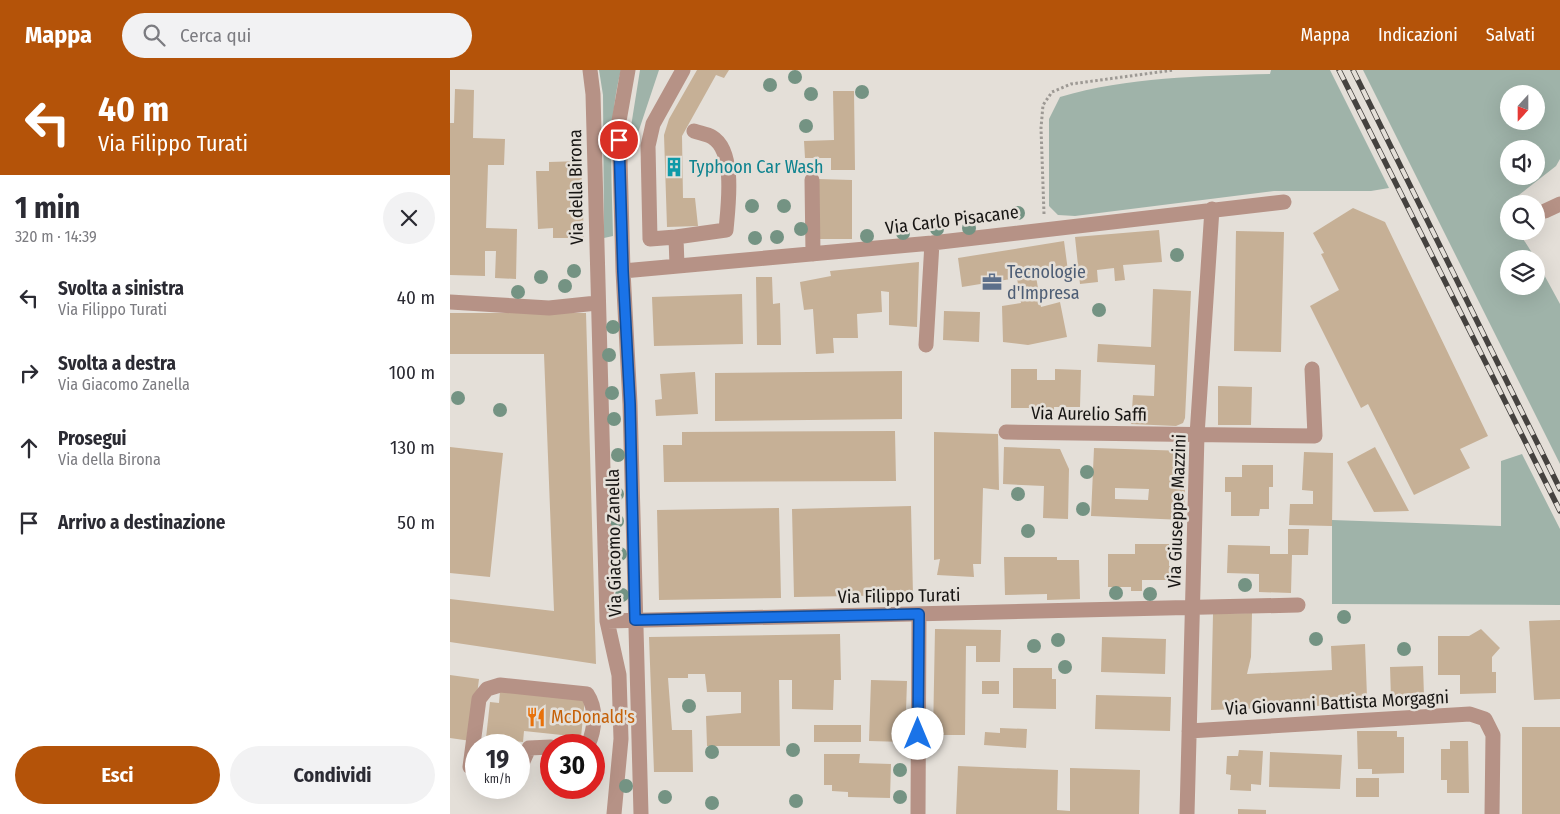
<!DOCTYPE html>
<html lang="it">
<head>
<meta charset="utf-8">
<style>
  :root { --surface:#fff; --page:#f2f2f3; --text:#2b2b33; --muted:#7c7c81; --accent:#b45309 }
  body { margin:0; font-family:"Fira Sans Condensed",sans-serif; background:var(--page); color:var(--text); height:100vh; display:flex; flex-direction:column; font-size:19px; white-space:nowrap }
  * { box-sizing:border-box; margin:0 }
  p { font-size:16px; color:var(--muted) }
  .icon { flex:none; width:28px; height:28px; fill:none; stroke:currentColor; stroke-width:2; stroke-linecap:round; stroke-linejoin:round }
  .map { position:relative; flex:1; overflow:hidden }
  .sheet { display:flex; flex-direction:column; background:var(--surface); width:450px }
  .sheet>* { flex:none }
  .guide { background:#b45309; color:#fff; overflow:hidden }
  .needle { width:32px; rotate:201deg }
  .tools { position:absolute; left:1050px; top:15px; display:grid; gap:10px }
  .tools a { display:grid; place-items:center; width:45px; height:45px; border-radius:50%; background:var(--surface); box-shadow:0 5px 20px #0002; font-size:25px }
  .speed { position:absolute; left:15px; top:664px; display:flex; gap:10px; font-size:25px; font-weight:700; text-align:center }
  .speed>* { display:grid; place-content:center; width:65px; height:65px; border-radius:50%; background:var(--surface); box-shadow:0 5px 20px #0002; line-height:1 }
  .speed small { font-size:12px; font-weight:400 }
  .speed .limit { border:8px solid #d22; background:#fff; color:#111 }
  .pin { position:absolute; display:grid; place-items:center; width:42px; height:42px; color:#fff; margin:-21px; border:2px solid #fff; border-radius:50%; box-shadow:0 1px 5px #0007 }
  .me { position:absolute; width:55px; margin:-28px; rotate:0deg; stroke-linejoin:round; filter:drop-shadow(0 0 4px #0008) }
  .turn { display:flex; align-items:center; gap:18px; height:105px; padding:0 15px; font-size:22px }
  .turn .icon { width:65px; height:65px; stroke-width:2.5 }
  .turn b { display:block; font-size:35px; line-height:42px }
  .round { display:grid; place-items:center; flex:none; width:52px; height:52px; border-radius:26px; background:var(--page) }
  .head { display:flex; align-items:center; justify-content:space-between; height:85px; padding:0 15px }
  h1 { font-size:30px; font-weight:700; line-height:38px }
  .primary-button { display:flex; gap:10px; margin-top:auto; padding:10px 15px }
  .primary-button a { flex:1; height:58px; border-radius:30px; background:var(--accent); color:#fff; font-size:20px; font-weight:700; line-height:58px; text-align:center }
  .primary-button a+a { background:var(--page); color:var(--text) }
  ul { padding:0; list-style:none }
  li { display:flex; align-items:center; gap:15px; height:75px; padding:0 15px }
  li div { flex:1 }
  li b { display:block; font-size:19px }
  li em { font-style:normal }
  header { display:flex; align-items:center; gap:30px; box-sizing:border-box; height:70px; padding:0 25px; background:var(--accent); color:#fff }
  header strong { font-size:24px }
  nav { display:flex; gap:28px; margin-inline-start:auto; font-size:18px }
  .search { width:350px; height:45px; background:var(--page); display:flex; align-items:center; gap:12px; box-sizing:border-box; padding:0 18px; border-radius:28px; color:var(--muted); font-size:19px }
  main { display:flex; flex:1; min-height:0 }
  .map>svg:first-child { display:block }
  .green { fill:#9fb3a9; fill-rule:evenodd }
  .building { fill:#c6b096; fill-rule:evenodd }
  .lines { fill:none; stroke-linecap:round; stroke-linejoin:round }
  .path { stroke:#9d9994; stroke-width:3; stroke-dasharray:2.5 2.5; stroke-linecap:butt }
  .minor { stroke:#b69286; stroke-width:15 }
  .rail-casing { stroke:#45423f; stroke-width:5.5 }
  .rail { stroke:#e4dfd8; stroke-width:4; stroke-dasharray:11; stroke-linecap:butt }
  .tree { fill:#749383 }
  .route-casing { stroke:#114b97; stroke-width:12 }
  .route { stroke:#1a73e8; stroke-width:9 }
  .labels { text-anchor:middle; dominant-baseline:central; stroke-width:5; stroke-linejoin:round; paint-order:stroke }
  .culture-label { font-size:18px; fill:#0d838f; stroke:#e4dfd8; text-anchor:start }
  .street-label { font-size:18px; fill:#171513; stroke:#e4dfd8 }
  .service-label { font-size:18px; fill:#4e5e75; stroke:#e4dfd8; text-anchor:start }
  .food-label { font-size:18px; fill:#c56008; stroke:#e4dfd8; text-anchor:start }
</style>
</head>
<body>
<header>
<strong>Mappa</strong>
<div class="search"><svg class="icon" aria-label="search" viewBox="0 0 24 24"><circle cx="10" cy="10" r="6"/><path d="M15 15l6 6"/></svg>Cerca qui</div>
<nav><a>Mappa</a><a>Indicazioni</a><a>Salvati</a></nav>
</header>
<main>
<section class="sheet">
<div class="guide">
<div class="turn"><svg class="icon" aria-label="left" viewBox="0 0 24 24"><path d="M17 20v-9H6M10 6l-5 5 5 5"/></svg><div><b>40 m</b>Via Filippo Turati</div></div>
</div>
<div class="head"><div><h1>1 min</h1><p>320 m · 14:39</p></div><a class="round"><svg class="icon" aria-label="close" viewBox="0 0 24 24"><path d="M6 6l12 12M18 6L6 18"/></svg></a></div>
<ul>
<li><svg class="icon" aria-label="left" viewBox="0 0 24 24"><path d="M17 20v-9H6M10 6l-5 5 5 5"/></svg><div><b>Svolta a sinistra</b><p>Via Filippo Turati</p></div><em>40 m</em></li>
<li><svg class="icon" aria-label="right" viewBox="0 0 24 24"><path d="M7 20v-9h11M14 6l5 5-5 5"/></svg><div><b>Svolta a destra</b><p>Via Giacomo Zanella</p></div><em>100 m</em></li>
<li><svg class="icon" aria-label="ahead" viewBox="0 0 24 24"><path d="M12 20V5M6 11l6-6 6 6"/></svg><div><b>Prosegui</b><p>Via della Birona</p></div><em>130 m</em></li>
<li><svg class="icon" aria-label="arrive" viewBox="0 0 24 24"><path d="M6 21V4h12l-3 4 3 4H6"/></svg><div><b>Arrivo a destinazione</b></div><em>50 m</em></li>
</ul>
<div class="primary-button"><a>Esci</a><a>Condividi</a></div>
</section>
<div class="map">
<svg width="1110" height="744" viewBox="0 0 1110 744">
  <rect width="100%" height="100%" fill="#e4dfd8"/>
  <path class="green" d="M149 0H171C157 54 162 111 163 166L154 168 153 25Z
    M190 0H209L185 72 179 69Z
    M821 0H880L939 118 921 121H824L625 146 608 145 599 136V49L610 27C678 7 750 6 820 4Z
    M913 0H1110V89L1106 96 1065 128 1062 134H1059V161H1068L1086 189H1059V216H1086V190L1110 234V394ZM1059 24H1086V51H1059ZM1059 79H1086V106H1059Z
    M1072 384 1110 459V535L882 534V450L1051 456V391Z"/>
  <path class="building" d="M247 0H279L274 8 266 5 232 66 233 128H245L248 156 217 157 214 65 219 49Z
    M5 19 24 20 23 68 55 69 54 95H38L36 158 67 159 66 209 45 208 46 181H35V206L0 205V53H4Z
    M383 21H404L405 100H381V88H355L354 71 384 70Z
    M131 91 134 168H103V158L88 159 86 101H99V92Z
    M367 109 402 110V169H366Z
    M903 138 935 152 1038 366 1010 379 1020 398 964 425 918 334 911 338 860 236 889 220 871 184 874 183 863 163Z
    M709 160 712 192 673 195 675 210 665 211 664 198 647 200 648 212 630 214 625 167Z
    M786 161 834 162 831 282 784 281Z
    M614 171 618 201 586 206 591 237 610 232 617 267 578 275 553 272 552 236 571 233 567 208 512 217 508 188Z
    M469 192 467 257 439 255V222L431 221 432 242 407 244 408 268H383L384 283 366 284 363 239 354 240 350 212 381 206 380 201Z
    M306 207H322L323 234 330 233 331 275H307Z
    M703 219 741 221 735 348 733 353 726 356 681 354 683 325 704 326 705 295 647 292 648 274 701 277Z
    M292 224 293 274 204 276 202 227Z
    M494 241 530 242 529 272 493 270Z
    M0 243H136L146 594 0 572V529L104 541 94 284H0Z
    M561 299H587V310H605V299L631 300 630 337H604V344H586L587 338H561Z
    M452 301V349L265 351V303Z
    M245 302 248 344 206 346 205 330 212 329 210 304Z
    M768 316 802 317 801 355H768Z
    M445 361 446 411 214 412 213 375H232V362Z
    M484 362 548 364 549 420 533 418 531 494H523L524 507 487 505 490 489 484 490Z
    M0 377 53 383 40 507 0 503Z
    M554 377 610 379 619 399 618 449 593 448 594 416 553 414Z
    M925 377 959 441 924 442 897 392Z
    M644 378 736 381 734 450 641 446ZM665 418 699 419 698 430 665 429Z
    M854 382 883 383 882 456 839 455 840 434H863V421L852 420Z
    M792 395H823V417H819V439H810L809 446H781V422H775V407H792Z
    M461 436 463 525 344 527 342 439Z
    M329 438 331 528 209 530 207 440Z
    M838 459H859L858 485H842L841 523 809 522V504L777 503 778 475 820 476V484H838Z
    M685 474H719V496H724L723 510H692V521H681V517H658V484H685Z
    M554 487H607V490H629L630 529 597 530V524L555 525Z
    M802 543 801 587 797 604 882 600 881 576 915 574 917 627H894V635L761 640 763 544Z
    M1110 550V629L1084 630 1079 551Z
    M485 559 551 560 550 592H526V576H516L515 665H483Z
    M1031 559 1050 578 1042 587V602H1046V623L1010 624V605H988V566H1019Z
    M390 564 391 610H384L383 640 342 639V610H329L330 676H257L256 646 291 643V622H257L255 604H238V608H218L222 660H242L243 702H204L199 567Z
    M652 567 716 569 715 604 651 602Z
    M973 596 974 626 941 628 940 597Z
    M563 598H602V609H606V639L563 638Z
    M0 605 29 609 21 671 0 668Z
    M421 610 457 611 455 672 419 671Z
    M532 611H549V624H532Z
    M50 621 135 629 131 667 74 661 73 672 36 668 40 632 49 633Z
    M646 625 721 627 720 661 645 659Z
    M364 655H411V672H364Z
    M1072 657H1110V744H1072Z
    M550 658 577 659 576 678 534 675 535 662 550 663Z
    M907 661H947V667H954V703L922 704V699H908Z
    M1000 671H1018L1019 723H997V710H991V679H1000Z
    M789 680 813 681 811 715 801 714V721L780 720 781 705 776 704 777 686H788Z
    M820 682 892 685 890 719 819 717Z
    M374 684H410L409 693 441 694 440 728 398 727V722L382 721V715H374Z
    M508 696 608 700 607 740 620 741V698L690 700 689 744H506Z
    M906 708H929V727H906Z
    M788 739 816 740V744H788Z"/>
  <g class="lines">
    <path class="path" d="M594 144 591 58 593 35 602 22 621 14 724 0"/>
    <path class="minor" d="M140 0 143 24 157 551 169 605 171 669 164 744
      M178 0 169 51 173 201 180 334 191 744
      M362 110 363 184
      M1095 141 1110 134
      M226 167 276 160C278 137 286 81 262 67 257 64 249 63 244 61
      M227 196 226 167 200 169 198 76 203 54 233 0
      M173 201 482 173 834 132
      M0 232 99 238 147 233
      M476 275 482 173
      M556 362 865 366 862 299
      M157 551 848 535
      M739 661 1020 644 1035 649 1043 665 1042 744
      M20 697 29 629 37 619 50 615 137 624C147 639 145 659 138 675
      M69 700 79 678 101 677
      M468 744 469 544
      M737 744 747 365 762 139"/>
    <defs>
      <path id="rail" d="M889 0 1110 441
        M903 0 1110 419"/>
    </defs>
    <use href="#rail" class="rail-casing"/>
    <use href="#rail" class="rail"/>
  </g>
  <g class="tree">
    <circle cx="345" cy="7" r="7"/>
    <circle cx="320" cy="15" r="7"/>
    <circle cx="412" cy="22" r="7"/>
    <circle cx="361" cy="24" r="7"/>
    <circle cx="356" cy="56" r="7"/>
    <circle cx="302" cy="136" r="7"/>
    <circle cx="334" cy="136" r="7"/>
    <circle cx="568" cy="143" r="7"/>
    <circle cx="519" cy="158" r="7"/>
    <circle cx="351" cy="159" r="7"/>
    <circle cx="487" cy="159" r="7"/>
    <circle cx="453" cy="163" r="7"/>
    <circle cx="417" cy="166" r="7"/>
    <circle cx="327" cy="167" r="7"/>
    <circle cx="305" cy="168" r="7"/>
    <circle cx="727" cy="185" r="7"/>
    <circle cx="124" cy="201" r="7"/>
    <circle cx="91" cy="207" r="7"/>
    <circle cx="115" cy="216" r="7"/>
    <circle cx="68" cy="222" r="7"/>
    <circle cx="649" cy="240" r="7"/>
    <circle cx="163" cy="257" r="7"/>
    <circle cx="159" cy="285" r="7"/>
    <circle cx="162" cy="323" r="7"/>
    <circle cx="8" cy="328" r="7"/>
    <circle cx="50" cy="340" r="7"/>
    <circle cx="164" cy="349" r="7"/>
    <circle cx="168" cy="385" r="7"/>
    <circle cx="637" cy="402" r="7"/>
    <circle cx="167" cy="424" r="7"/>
    <circle cx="568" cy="424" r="7"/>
    <circle cx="633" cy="439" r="7"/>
    <circle cx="167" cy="451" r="7"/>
    <circle cx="578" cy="461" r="7"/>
    <circle cx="170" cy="484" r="7"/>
    <circle cx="795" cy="515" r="7"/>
    <circle cx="666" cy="523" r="7"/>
    <circle cx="700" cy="524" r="7"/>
    <circle cx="172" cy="525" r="7"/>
    <circle cx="894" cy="547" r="7"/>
    <circle cx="866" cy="569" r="7"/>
    <circle cx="608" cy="570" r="7"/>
    <circle cx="584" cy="576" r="7"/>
    <circle cx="954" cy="579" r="7"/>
    <circle cx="615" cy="597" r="7"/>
    <circle cx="239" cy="636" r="7"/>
    <circle cx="343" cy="680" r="7"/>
    <circle cx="262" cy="682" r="7"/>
    <circle cx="450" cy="700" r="7"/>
    <circle cx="176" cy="716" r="7"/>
    <circle cx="215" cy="727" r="7"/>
    <circle cx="450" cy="727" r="7"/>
    <circle cx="346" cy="731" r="7"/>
    <circle cx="262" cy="733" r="7"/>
  </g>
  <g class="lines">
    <defs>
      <path id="route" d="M169 70 173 201 180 334 185 550 469 544 468 664"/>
    </defs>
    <use href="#route" class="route-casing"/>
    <use href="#route" class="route"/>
  </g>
  <defs>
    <symbol id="building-bare" viewBox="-9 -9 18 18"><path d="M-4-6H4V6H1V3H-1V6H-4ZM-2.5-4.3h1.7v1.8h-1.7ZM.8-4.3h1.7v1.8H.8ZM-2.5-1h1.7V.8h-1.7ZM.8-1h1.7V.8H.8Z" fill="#0f9aa8" stroke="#e4dfd8" stroke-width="2.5" paint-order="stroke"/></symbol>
    <symbol id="office-bare" viewBox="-9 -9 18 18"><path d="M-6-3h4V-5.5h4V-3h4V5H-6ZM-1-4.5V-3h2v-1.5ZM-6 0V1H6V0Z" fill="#5c6f8a" stroke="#e4dfd8" stroke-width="2.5" paint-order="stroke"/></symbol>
    <symbol id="restaurant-bare" viewBox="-9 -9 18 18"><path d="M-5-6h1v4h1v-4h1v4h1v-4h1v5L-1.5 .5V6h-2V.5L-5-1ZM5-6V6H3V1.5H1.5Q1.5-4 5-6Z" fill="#e8710a" stroke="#e4dfd8" stroke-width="2.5" paint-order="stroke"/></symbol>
  </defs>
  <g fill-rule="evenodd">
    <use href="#building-bare" x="210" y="83" width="28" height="28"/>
    <use href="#office-bare" x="528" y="198" width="28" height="28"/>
    <use href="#restaurant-bare" x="72" y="633" width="28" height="28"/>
  </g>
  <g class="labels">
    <g class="culture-label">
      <text x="239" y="97">Typhoon Car Wash</text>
    </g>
    <g class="street-label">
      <text transform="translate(126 117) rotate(-91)">Via della Birona</text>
      <text transform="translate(502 150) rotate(-7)">Via Carlo Pisacane</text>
      <text transform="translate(639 344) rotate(1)">Via Aurelio Saffi</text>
      <text transform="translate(727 441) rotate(-88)">Via Giuseppe Mazzini</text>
      <text transform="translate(164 473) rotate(-91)">Via Giacomo Zanella</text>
      <text transform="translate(449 526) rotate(-1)">Via Filippo Turati</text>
      <text transform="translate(887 633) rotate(-3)">Via Giovanni Battista Morgagni</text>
    </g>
    <g class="service-label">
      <text x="557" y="202">Tecnologie<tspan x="557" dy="21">d'Impresa</tspan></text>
    </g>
    <g class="food-label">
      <text x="101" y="647">McDonald's</text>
    </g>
  </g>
</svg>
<div class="tools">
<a><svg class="needle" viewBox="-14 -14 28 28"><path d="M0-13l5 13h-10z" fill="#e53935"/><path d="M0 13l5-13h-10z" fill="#7c7c81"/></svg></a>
<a><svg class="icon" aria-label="sound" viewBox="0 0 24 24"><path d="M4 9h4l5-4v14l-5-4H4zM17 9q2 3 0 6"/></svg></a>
<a><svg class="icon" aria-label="search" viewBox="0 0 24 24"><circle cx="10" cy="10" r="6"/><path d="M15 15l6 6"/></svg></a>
<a><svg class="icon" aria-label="layers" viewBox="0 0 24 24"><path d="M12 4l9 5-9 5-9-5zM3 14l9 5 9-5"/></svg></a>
</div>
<div class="speed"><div>19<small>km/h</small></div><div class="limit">30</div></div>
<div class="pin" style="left:169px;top:70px;background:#d93025"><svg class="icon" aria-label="arrive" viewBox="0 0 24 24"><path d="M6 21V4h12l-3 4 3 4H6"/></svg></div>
<svg class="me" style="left:468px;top:664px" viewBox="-20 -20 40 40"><circle r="19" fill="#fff"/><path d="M0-13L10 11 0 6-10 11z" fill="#1a73e8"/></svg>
</div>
</main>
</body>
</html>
